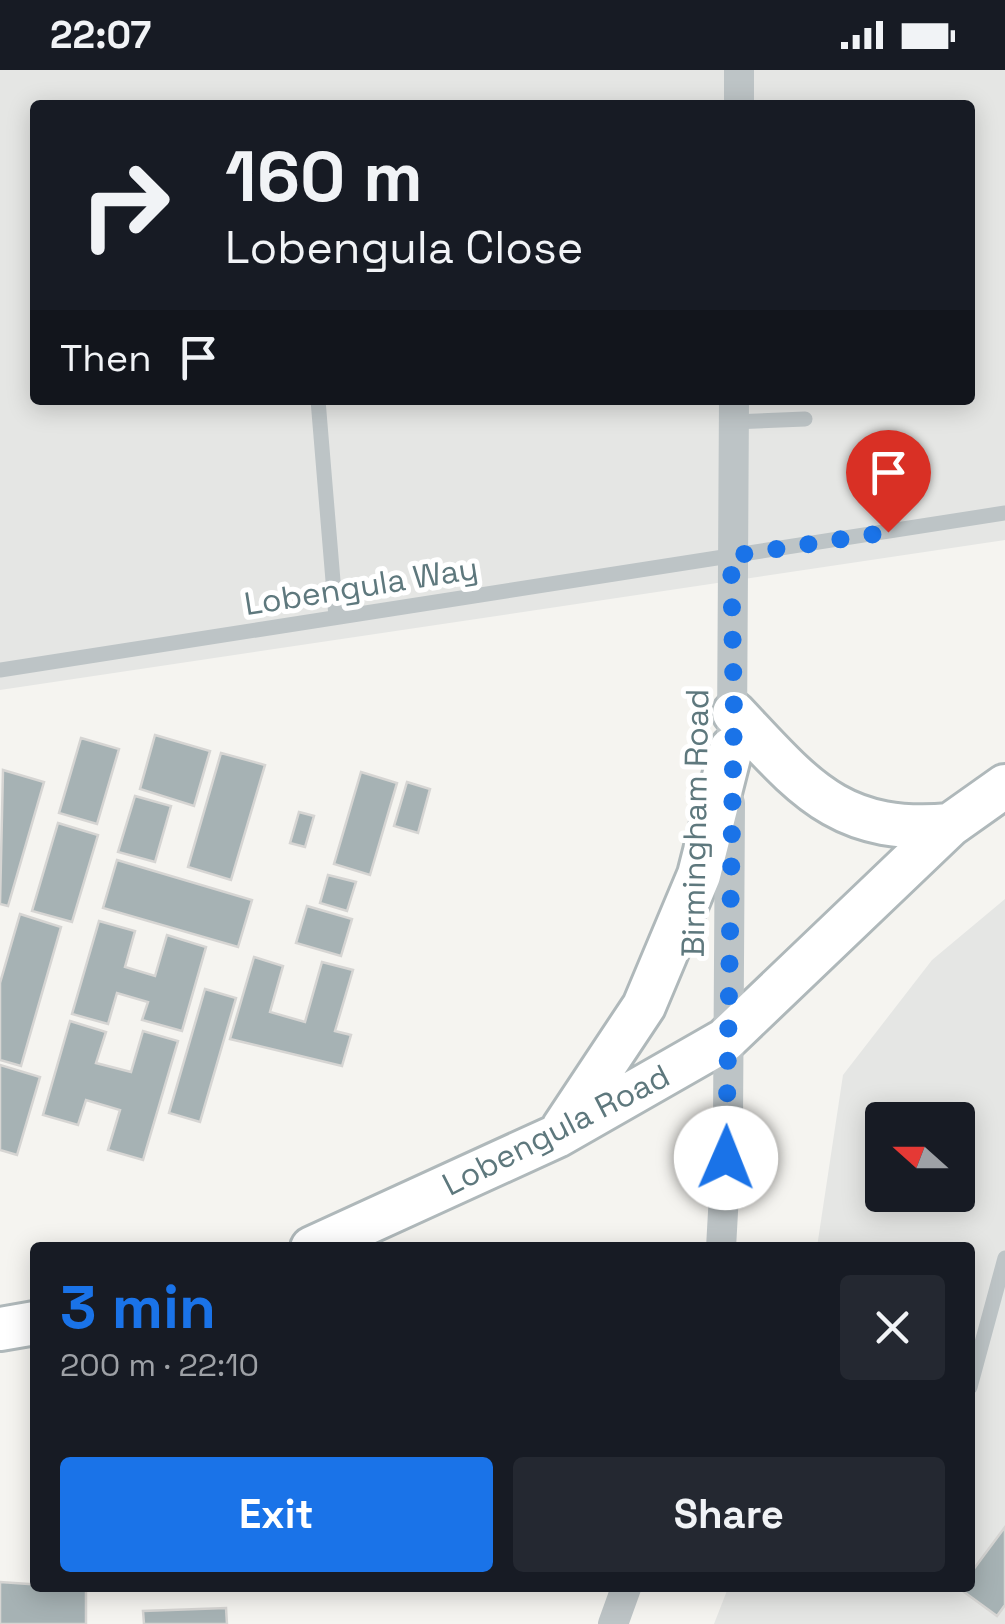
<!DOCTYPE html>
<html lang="en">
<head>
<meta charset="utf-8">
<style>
  :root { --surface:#171b24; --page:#242831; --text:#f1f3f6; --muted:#9ea1a6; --accent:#1a73e8 }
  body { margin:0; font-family:"Space Grotesk",sans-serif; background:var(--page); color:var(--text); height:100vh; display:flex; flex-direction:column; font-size:38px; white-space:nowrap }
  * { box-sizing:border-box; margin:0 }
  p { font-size:32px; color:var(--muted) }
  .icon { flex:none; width:55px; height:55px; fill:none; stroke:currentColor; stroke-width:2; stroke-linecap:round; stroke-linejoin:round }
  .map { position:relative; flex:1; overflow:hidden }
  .side { position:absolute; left:30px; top:1172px; width:945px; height:350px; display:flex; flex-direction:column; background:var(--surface); border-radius:10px; box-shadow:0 5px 25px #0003 }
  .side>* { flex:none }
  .top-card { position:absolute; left:30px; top:30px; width:945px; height:305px; border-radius:10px; box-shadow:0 5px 25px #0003; background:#171b24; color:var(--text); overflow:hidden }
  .needle { width:65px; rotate:291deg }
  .buttons { position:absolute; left:865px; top:1032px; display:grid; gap:20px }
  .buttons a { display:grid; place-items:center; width:110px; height:110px; border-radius:10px; background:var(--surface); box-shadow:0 5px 25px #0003; font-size:50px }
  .pin { position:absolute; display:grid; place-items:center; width:85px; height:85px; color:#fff; margin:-102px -42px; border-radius:50% 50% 50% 0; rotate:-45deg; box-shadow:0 0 10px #0007 }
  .pin .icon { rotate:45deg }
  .me { position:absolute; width:110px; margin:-55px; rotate:1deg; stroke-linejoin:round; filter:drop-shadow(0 0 8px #0008) }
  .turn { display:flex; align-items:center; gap:35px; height:210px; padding:0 30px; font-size:45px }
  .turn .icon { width:130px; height:130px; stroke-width:2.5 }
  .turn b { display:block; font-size:70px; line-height:85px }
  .then { display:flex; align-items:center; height:95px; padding:0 30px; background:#0003; gap:20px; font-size:38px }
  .round { display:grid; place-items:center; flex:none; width:105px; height:105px; border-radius:10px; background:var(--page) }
  .headline { display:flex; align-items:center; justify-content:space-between; height:170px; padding:0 30px }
  h1 { font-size:60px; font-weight:800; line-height:75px; color:var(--accent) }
  .button { display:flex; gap:20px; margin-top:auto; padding:20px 30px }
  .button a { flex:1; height:115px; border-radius:10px; background:var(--accent); color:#fff; font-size:40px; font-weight:800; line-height:115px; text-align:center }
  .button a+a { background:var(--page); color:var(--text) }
  .status { display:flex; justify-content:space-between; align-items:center; height:70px; padding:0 50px; background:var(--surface); direction:ltr }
  .status svg { height:28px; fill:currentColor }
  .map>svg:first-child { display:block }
  .built { fill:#e5e6e4; fill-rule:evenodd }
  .building { fill:#a6b2b4; stroke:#d6d5d3; stroke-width:2.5 }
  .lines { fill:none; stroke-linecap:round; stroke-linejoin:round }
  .secondary-casing { stroke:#afb8ba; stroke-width:48 }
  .lane { stroke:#bdc4c6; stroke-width:15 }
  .street { stroke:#bdc4c6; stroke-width:30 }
  .secondary { stroke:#fff; stroke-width:42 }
  .route { stroke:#1a73e8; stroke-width:18; stroke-dasharray:0 32.4 }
  .labels { text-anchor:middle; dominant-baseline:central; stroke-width:10; stroke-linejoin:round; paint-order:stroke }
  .street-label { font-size:32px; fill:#5e787d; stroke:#fff }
</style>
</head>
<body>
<div class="status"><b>22:07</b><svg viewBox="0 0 49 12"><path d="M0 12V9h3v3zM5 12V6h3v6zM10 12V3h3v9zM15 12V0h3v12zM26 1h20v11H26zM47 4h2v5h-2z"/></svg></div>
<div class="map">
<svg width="1005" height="1554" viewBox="0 0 1005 1554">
  <rect width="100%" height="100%" fill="#f5f4f0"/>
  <path class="built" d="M0 0H1005V470L0 620ZM35 35H970V330H35Z
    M1005 829V1554H714L728 1518H970V1178L817 1177 843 1005 932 890ZM882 1050H958V1125H882Z"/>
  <path class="building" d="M155 665 210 681 194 736 140 719Z
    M81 668 119 679 97 754 59 743Z
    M221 683 265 695 231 810 188 797Z
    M3 700 44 712 8 836 0 834Z
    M361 702 397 713 370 805 334 794Z
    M407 712 430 719 418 763 394 756Z
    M135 726 171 736 155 792 118 782Z
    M299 742 314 746 305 777 290 773Z
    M58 753 98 765 72 852 32 841Z
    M117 790 252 830 238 877 103 838Z
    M328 805 356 812 347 841 320 833Z
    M307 836 352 849 341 886 296 873Z
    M20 844 61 857 21 996 0 990V913Z
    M99 851 135 861 125 897 155 906 167 865 206 877 182 961 142 950 148 932 117 923 108 954 72 944Z
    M254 887 283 896 270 942 305 952 322 892 353 900 335 961 351 965 342 996 230 969Z
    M205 919 236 928 200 1052 169 1043Z
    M70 951 106 962 96 993 131 1002 143 961 178 971 143 1090 108 1080 120 1040 86 1030 78 1055 43 1045Z
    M0 995 40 1007 17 1085 0 1080Z
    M1005 1457V1535L997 1546 960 1519 970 1518V1504Z
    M0 1512 86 1518V1554H0Z
    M226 1538 227 1554H144L143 1541Z"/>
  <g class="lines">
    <defs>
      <path id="secondary" d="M734 643C804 717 839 765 950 755
        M563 1058 644 936 699 805 731 679
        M312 1178 557 1066 725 970 950 755 1005 716
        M0 1259 35 1253"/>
    </defs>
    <use href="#secondary" class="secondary-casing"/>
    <path class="lane" d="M318 330 336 547
      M733 352 805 349
      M0 600 1005 443
      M970 1317 1005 1188"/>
    <path class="street" d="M739 35V0
      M732 662 734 330
      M721 1178 728 1052 730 733
      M613 1554 626 1518"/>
    <use href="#secondary" class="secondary"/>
  </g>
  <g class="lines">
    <path class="route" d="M726 1088 734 643 731 486 888 462"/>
  </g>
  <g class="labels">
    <g class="street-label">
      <text transform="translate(361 516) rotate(-9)">Lobengula Way</text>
      <text transform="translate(695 753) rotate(-89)">Birmingham Road</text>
      <text transform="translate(556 1060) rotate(-27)">Lobengula Road</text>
    </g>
  </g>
</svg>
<div class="buttons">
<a><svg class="needle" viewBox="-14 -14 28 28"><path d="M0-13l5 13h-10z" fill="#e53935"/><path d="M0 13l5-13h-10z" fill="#9ea1a6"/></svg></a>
</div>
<div class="pin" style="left:888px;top:462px;background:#d93025"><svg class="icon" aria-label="arrive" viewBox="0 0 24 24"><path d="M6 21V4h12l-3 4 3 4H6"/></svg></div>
<svg class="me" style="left:726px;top:1088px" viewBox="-20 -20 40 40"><circle r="19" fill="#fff"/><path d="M0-13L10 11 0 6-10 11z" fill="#1a73e8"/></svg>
<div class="top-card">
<div class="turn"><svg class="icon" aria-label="right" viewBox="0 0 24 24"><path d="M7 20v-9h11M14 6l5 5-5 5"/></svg><div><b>160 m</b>Lobengula Close</div></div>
<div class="then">Then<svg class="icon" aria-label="arrive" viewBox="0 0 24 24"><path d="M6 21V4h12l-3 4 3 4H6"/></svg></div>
</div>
<section class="side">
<div class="headline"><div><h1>3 min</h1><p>200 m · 22:10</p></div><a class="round"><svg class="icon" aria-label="close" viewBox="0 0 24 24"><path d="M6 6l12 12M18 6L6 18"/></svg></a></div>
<div class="button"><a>Exit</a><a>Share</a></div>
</section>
</div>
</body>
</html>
